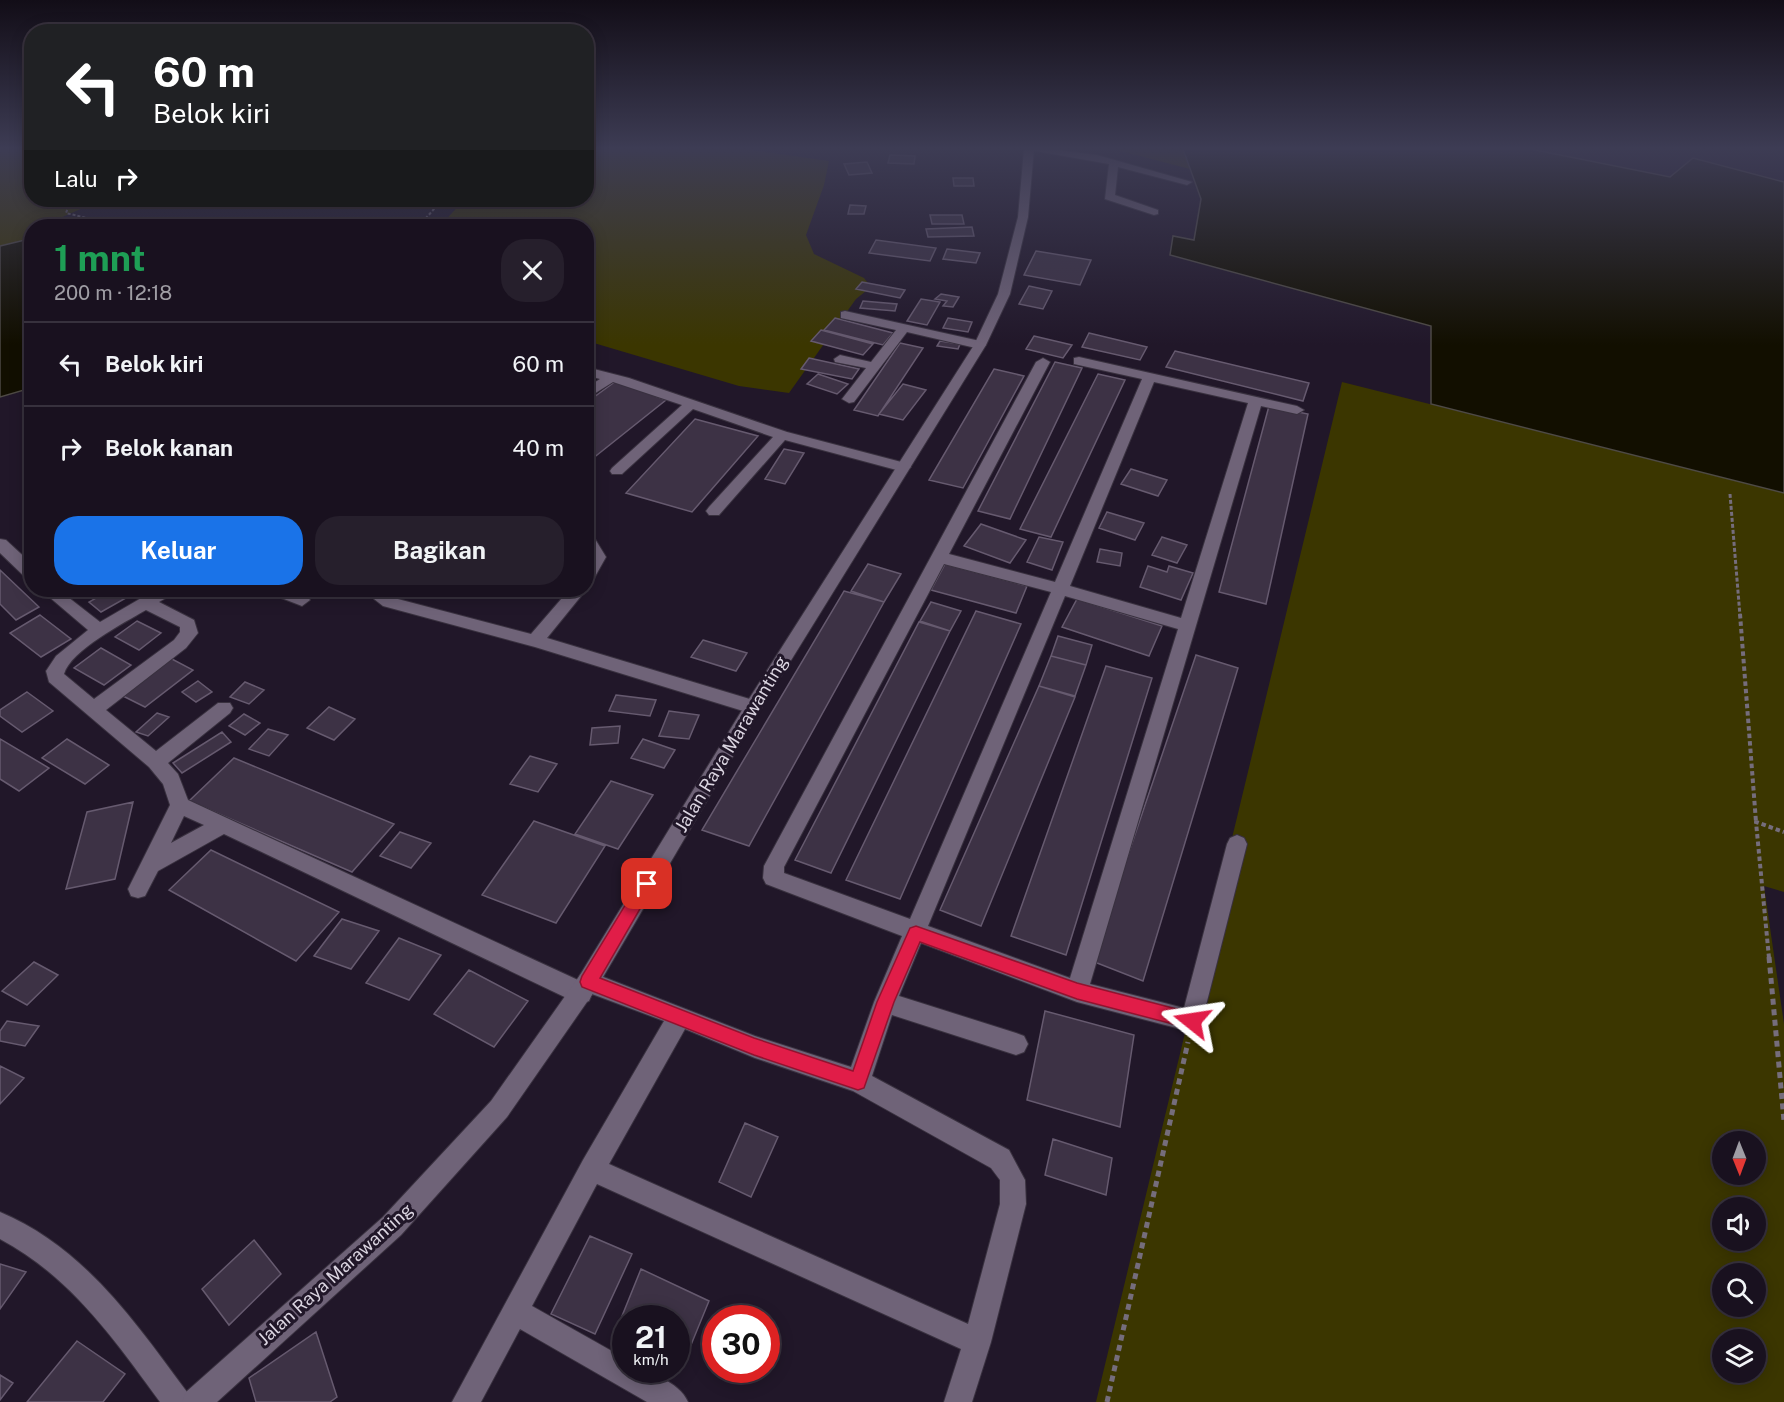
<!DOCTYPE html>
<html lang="id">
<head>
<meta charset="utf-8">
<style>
  :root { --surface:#19111f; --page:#261f2c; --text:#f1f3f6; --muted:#9f9da4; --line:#37313d; --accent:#1a73e8 }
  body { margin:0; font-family:"Public Sans",sans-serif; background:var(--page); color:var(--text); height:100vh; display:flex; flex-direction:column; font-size:22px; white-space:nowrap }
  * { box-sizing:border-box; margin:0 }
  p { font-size:20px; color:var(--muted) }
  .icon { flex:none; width:33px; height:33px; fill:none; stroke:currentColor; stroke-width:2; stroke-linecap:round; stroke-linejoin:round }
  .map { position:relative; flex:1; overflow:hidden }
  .drawer { position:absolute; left:24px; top:219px; width:570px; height:378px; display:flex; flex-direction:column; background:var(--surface); border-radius:24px; box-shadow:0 3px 15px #0003,0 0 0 2px var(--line) }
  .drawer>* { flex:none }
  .hud { position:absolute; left:24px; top:24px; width:570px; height:183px; border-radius:24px; box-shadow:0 3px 15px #0003,0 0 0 2px var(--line); background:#202124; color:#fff; overflow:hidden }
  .needle { width:39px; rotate:179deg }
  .fabs { position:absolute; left:1712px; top:1131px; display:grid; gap:12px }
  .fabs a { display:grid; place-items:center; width:54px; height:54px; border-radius:50%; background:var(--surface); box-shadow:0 3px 15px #0003,0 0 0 2px var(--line); font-size:30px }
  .speed { position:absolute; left:612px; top:1305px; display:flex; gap:12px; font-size:30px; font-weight:700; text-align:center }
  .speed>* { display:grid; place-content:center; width:78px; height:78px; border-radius:50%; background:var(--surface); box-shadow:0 3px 15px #0003,0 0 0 2px var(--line); line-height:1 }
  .speed small { font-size:15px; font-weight:400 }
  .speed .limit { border:9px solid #d22; background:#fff; color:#111 }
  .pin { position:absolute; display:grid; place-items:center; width:51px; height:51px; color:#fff; margin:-26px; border-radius:12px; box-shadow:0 3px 9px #0006 }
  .me { position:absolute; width:66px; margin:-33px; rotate:285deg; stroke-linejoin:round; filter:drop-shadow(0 0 4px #0008) }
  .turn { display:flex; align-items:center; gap:21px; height:126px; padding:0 30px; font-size:27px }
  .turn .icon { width:78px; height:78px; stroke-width:2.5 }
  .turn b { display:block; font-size:42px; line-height:51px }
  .then { display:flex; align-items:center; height:57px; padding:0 30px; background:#0003; gap:12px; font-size:22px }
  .round { display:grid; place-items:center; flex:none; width:63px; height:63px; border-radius:24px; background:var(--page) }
  .head { display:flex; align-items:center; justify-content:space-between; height:102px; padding:0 30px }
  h1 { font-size:36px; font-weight:700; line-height:45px; color:#1e9e55 }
  .primary-button { display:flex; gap:12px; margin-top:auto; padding:12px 30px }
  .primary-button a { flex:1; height:69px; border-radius:24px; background:var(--accent); color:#fff; font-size:24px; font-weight:700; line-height:69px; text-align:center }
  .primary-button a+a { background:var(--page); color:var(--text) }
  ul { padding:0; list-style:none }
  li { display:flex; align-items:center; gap:18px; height:84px; padding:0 30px; border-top:2px solid var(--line) }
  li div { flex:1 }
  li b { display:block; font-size:22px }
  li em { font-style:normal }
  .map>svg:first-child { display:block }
  .green { fill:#3b3600; fill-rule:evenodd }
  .water { fill:#120f00; stroke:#4e4a44; stroke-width:1.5 }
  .building { fill:#3d3245; stroke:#665a6f; stroke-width:1.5 }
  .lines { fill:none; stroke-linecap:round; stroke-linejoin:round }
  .minor-casing { stroke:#39313f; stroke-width:2 }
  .tertiary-casing { stroke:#39313f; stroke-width:2 }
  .path-far3 { stroke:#756d7c; stroke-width:2; stroke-dasharray:3 2; stroke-linecap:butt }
  .path-far2 { stroke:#756d7c; stroke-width:3; stroke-dasharray:4 2; stroke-linecap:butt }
  .path-far1 { stroke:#756d7c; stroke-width:4; stroke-dasharray:4.5 3; stroke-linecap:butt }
  .path { stroke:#756d7c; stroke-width:5; stroke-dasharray:6 4.5; stroke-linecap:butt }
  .minor { fill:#6f6378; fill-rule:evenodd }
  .tertiary { fill:#6f6378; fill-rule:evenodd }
  .route { fill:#e11d48; stroke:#92132f; stroke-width:1.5 }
  .labels { text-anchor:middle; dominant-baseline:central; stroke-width:6; stroke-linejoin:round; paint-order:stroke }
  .street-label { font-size:18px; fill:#dbd5e1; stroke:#211729 }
</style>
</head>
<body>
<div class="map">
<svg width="1784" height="1402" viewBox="0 0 1784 1402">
  <rect width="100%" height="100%" fill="#211729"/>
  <path class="green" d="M0 149H31L32 200H101L42 226H32L31 237 29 239 0 246Z
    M587 149H744L829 161 824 185 806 235 814 254 864 278 871 287 856 299 789 393 739 386 587 341 586 226H440L464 200H586Z
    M1113 149H1183L1190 169Z
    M1342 382 1784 493V892L1764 886 1784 1024V1402H1096ZM1722 1142H1755V1174H1722ZM1722 1208H1755V1240H1722ZM1722 1274H1755V1306H1722ZM1722 1340H1755V1372H1722Z"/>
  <path class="water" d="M1183 149H1530L1670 177 1693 158 1784 182V493L1431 404V326L1170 255 1173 236 1194 240 1201 199Z
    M29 239 32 240 31 388 0 397V246Z"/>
  <path class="building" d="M890 155 915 156 914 164 888 163Z
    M867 162 872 173 849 175 844 164Z
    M953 178H973L974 186H954Z
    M390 200H412L403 207 384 205Z
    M850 205 866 206 864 214H848Z
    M930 215H962L964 224H932Z
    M972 227 974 236 928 237 926 229Z
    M876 240 936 248 930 261 869 253Z
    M947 249 980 253 976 263 943 259Z
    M1036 251 1091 260 1080 285 1024 275Z
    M862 282 905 290 900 298 856 289Z
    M1029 286 1052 291 1043 309 1019 304Z
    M941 294 959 297 953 307 943 306 947 301 935 299Z
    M921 299 940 302 927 325 907 321Z
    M863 301 897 304 895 311 860 308Z
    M835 318 893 333 883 345 824 330Z
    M948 318 972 322 968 332 943 328Z
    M821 330 873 344 863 355 811 341Z
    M1089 333 1147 347 1140 360 1082 347Z
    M1034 336 1072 345 1063 358 1026 349Z
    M940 341 960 344 958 349 937 346Z
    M900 343 923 348 878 416 854 410Z
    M1175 351 1309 383 1303 401 1166 367Z
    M809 358 859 369 852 379 801 369Z
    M1055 362 1082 368 1010 519 978 511Z
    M994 369 1024 376 963 488 929 480Z
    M818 374 848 384 837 394 807 384Z
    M1098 374 1125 380 1051 537 1020 529Z
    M616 381 666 400 587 463 586 403Z
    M903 384 926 390 903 420 879 414Z
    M1269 406 1308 414 1266 604 1219 592Z
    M695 419 758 436 692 512 626 493Z
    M784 449 804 453 785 484 765 479Z
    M1131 469 1167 480 1158 496 1121 484Z
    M1107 512 1144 523 1135 540 1099 528Z
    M981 524 1026 540 1010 563 964 546Z
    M1039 537 1063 542 1052 570 1027 562Z
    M1162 537 1187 545 1177 563 1152 555Z
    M1100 549 1122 553 1120 566 1097 562Z
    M868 564 901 574 884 602 851 591Z
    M945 564 1027 586 1016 613 931 590Z
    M1148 566 1167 572 1169 566 1193 573 1181 600 1140 587Z
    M0 570 39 607 16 620 0 604Z
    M110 590H140L101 612 89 602Z
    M844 591 884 602 749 846 702 830Z
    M1077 599 1162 626 1149 656 1062 627Z
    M931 602 961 611 950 631 920 621Z
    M976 611 1021 624 900 899 846 880Z
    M40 615 71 639 41 657 10 633Z
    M137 621 161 633 139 650 115 637Z
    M919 622 950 631 831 873 795 860Z
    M1058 636 1092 645 1086 665 1051 656Z
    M703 640 747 653 736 671 691 657Z
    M101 648 131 665 104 685 74 668Z
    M1196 655 1238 668 1143 981 1092 961Z
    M1051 656 1086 665 1075 696 1039 686Z
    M170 658 193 670 145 707 121 695Z
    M1106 666 1152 678 1066 955 1011 936Z
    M198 681 212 692 196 702 182 692Z
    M245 682 264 690 249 704 230 697Z
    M1039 686 1075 697 981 926 940 910Z
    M27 692 53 711 22 732 0 716V710Z
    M616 695 656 700 650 716 609 711Z
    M329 707 355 719 334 740 307 728Z
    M669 711 699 715 689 739 659 736Z
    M157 713 169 717 148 736 136 732Z
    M244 714 260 723 245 735 229 726Z
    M620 726 618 743 590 745 592 728Z
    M268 729 288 735 269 756 249 749Z
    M222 732 231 742 182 773 173 763Z
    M0 739 49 768 19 791 0 779Z
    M67 739 109 765 85 784 42 758Z
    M643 739 675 750 664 768 631 758Z
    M530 756 557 764 538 792 510 784Z
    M234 758 394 824 352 872 189 801Z
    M611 781 653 795 618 849 575 834Z
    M133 802 115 879 66 889 87 812Z
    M534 821 605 846 556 923 482 895Z
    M400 832 431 843 411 868 380 856Z
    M211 850 339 912 296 961 169 890Z
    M342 919 379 931 351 969 314 956Z
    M399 938 441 955 409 1000 366 983Z
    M34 962 58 975 27 1005 2 991Z
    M469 970 528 1001 494 1047 434 1014Z
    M1045 1011 1134 1035 1120 1127 1027 1100Z
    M7 1021 39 1026 25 1046 0 1041V1031Z
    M0 1066 24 1078 0 1104Z
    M745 1123 778 1137 751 1197 719 1182Z
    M1053 1139 1112 1158 1106 1195 1045 1175Z
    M590 1236 632 1254 595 1334 551 1314Z
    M254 1240 281 1274 229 1325 202 1289Z
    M0 1264 26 1272 0 1309Z
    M641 1269 709 1301 684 1362 676 1358V1318H626V1330L618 1326Z
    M316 1332 337 1397 330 1402H256L249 1378Z
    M77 1341 125 1374 103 1402H27Z
    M0 1375 13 1383 0 1400Z"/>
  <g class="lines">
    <defs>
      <path id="minor" d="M1024 149H1049L1097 155 1192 182 1187 185 1118 167 1115 195 1158 210V214L1154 215 1105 199 1109 164Z
        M845 311 980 341 986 345 980 349 907 332 854 402 849 403 842 399 866 368 835 362 834 359 840 355 871 362 896 330 841 318V312Z
        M1079 357 1297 406 1304 410 1297 414 1261 406 1090 984 1184 1008 1227 844 1230 838 1237 835 1244 838 1247 844 1200 1029 1192 1032 1077 1002 921 943 899 996 1016 1033 1024 1036 1028 1044 1024 1052 1016 1055 892 1015 872 1076 1009 1150 1025 1180 1026 1204 991 1342 972 1402H944L961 1349 597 1184 532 1306 626 1359V1370C647 1370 679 1381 688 1402H647L520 1329 481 1402H452L583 1160 664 1021 592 994 589 1001 581 1004 573 1001 224 834 158 871 145 896 138 898 131 896 128 889 170 805 163 784 149 767 49 682 46 671 56 656 88 630 41 590H59L100 622 155 590H175L173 594 159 602 194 620 198 633 186 648 106 710 156 751 218 703H230L233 708 230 713 168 763 178 774 188 800 578 980 580 975 588 971 755 1036 851 1067 874 1002 902 936 766 884 763 878 764 866 1036 362 1043 358 1050 362 949 554 1055 582 1142 379 1074 364V358ZM1154 382 1248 403 1181 618 1070 586ZM944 564 1051 592 910 919 784 873V867ZM1065 596 1178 629 1070 978 928 926ZM146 610 180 627V632L174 640 94 699 64 674C71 650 124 623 146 610ZM184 816 204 825 171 843ZM685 1029 755 1058 853 1091 991 1168 1000 1180V1204L968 1324 609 1164Z
        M586 367 629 378 787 432 909 464 911 467 904 472 785 440 719 515H709L706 511 709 507 773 437 693 409 622 474H612L610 471 612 468 682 405 613 382 586 399V388L600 379 586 375Z
        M586 533 592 534 606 557 592 582 586 584V563L590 557 586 551Z
        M0 539 6 540 32 564V579L26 578 0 553Z
        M269 590C281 589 303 588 310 600L302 606 271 594Z
        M373 590H389V593L394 598 531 634 569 590H586L547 638 753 700 759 702 762 707 759 712 753 714 535 647 383 606 374 599Z
        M0 1212C84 1247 135 1322 187 1392L191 1402H160C114 1339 70 1276 0 1239Z"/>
      <path id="tertiary" d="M1024 149H1034L1028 217 1010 294 986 345 759 712 596 989 507 1117 401 1235 217 1402H182L186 1392 383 1217 491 1101 580 975 747 702 974 345 998 294 1018 217Z"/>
    </defs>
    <use href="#minor" class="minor-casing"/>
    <use href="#tertiary" class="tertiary-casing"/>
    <path class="path-far3" d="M84 200 68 208 66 213 120 226
      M419 226 442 200"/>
    <path class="path-far2" d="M1730 494 1740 616"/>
    <path class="path-far1" d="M1740 614 1756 822
      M1769 958 1756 822 1784 832"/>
    <path class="path" d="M1769 957 1784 1121
      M1107 1402 1188 1042"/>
    <use href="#minor" class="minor"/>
    <use href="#tertiary" class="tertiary"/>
  </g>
  <linearGradient id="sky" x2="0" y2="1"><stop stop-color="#120d17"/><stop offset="0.43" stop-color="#3d3c54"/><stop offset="1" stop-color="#3d3c54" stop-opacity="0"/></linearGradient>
  <rect width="1784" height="345" fill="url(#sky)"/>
  <path class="route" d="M647 877 652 879 655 884 652 888 600 978 754 1038 853 1071 877 1002 910 928 916 926 1077 983 1192 1013 1199 1015 1201 1021 1199 1027 1192 1029 1077 999 920 942 894 1002 864 1088 858 1090 754 1055 582 987 580 982 582 976 641 879Z"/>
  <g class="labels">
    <g class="street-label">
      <text transform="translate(731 744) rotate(-59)">Jalan Raya Marawanting</text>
      <text transform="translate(335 1274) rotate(-42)">Jalan Raya Marawanting</text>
    </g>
  </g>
</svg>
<div class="fabs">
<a><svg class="needle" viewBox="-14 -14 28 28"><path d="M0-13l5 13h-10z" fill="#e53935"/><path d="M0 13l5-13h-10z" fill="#9f9da4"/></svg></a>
<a><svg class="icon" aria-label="sound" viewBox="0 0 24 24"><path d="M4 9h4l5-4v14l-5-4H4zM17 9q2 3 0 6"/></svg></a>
<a><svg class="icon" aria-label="search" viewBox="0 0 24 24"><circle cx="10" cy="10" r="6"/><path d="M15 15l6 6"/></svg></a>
<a><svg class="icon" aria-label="layers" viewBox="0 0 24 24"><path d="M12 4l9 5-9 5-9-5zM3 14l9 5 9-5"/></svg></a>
</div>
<div class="speed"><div>21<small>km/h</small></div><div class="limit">30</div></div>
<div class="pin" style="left:647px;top:884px;background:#d93025"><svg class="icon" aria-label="arrive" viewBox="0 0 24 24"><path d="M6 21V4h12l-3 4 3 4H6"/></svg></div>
<svg class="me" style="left:1192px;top:1021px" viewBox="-20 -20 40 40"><path d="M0-17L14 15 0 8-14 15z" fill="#e11d48" stroke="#fff" stroke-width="4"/></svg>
<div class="hud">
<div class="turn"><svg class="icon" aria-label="left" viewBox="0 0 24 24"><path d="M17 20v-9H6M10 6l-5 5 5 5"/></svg><div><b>60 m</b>Belok kiri</div></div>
<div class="then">Lalu<svg class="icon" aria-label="right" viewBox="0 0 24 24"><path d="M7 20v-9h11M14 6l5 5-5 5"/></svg></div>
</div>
<section class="drawer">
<div class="head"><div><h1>1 mnt</h1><p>200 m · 12:18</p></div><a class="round"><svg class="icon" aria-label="close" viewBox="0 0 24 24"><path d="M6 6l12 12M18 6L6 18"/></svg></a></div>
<ul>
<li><svg class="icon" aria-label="left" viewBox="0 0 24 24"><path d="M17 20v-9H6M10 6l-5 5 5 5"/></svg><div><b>Belok kiri</b></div><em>60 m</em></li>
<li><svg class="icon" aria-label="right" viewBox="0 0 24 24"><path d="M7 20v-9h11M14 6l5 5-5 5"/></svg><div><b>Belok kanan</b></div><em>40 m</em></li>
</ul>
<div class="primary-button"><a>Keluar</a><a>Bagikan</a></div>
</section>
</div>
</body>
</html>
